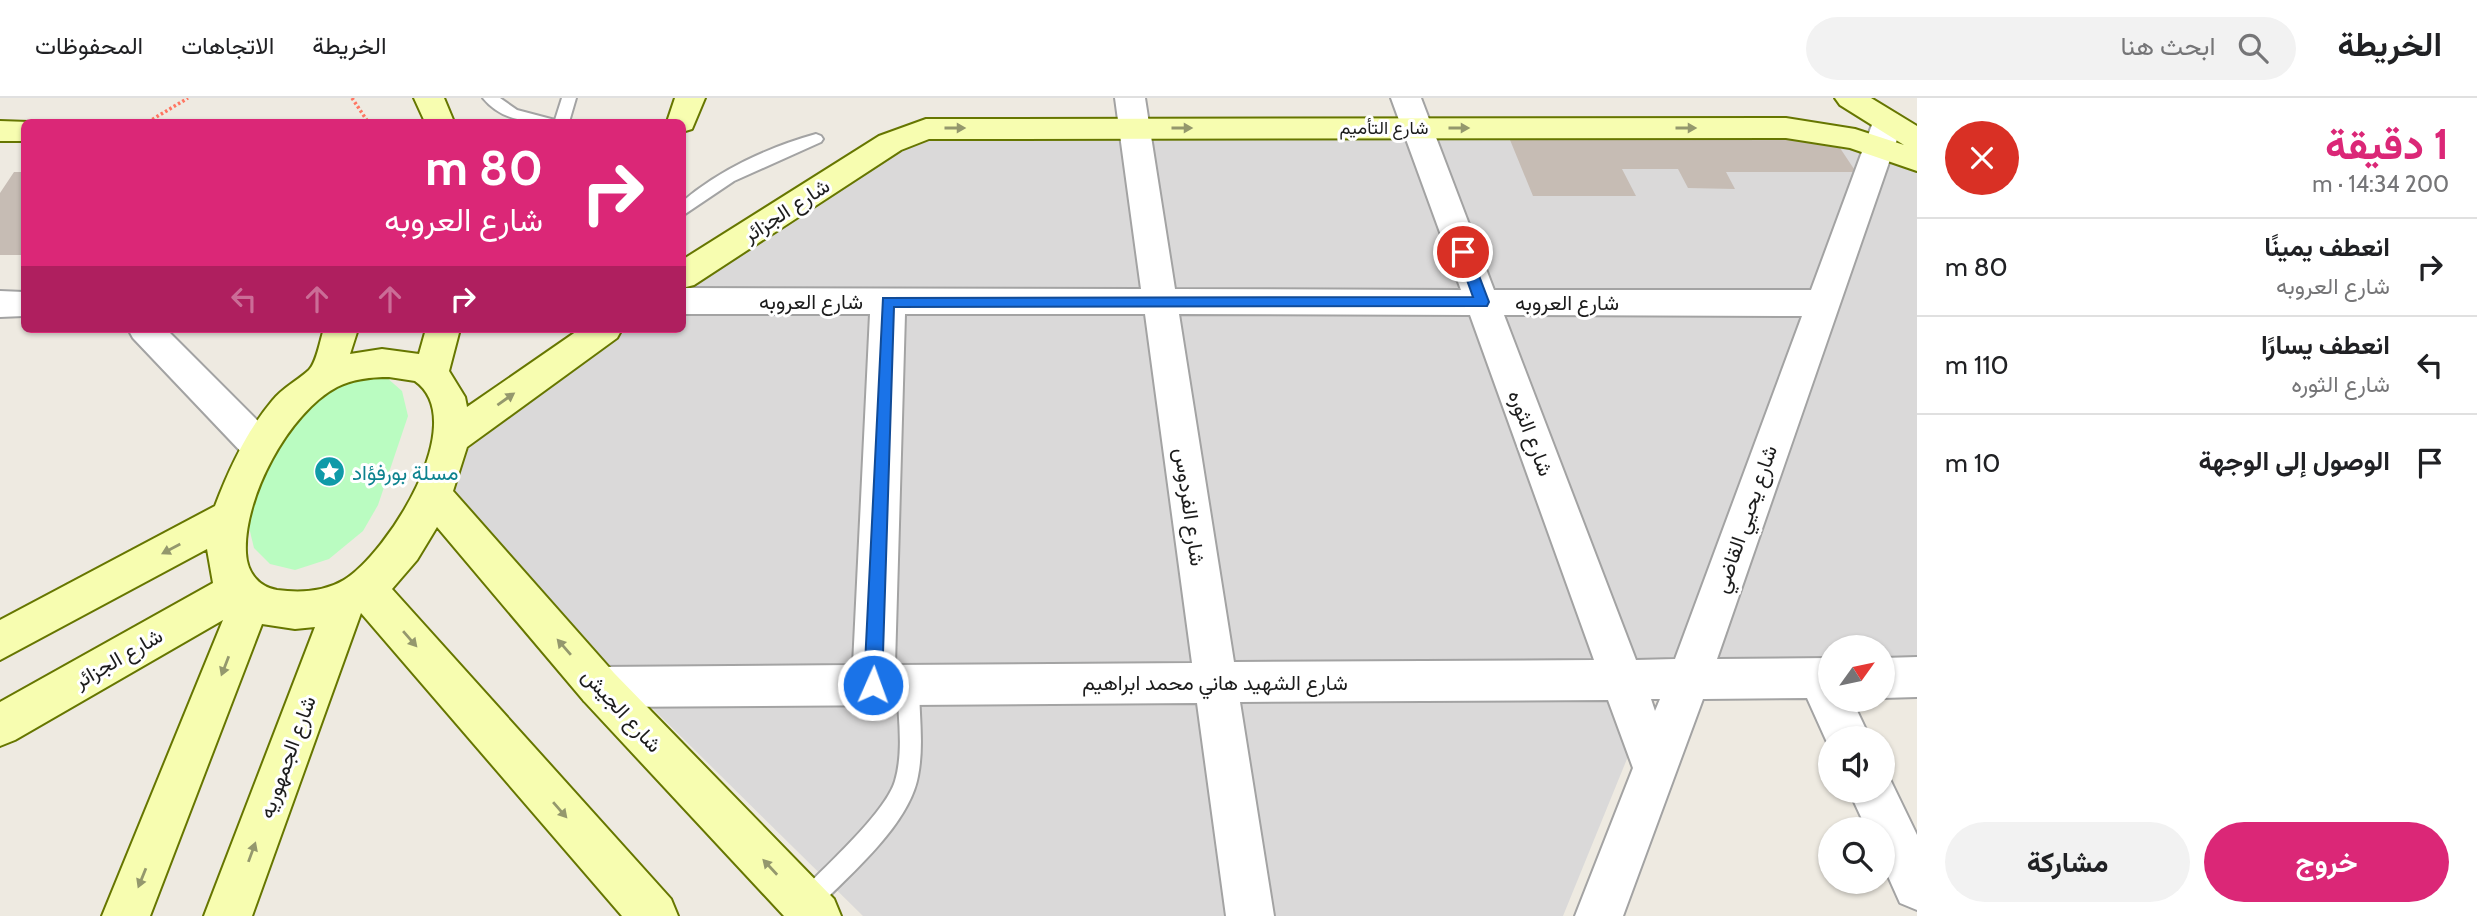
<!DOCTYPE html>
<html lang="ar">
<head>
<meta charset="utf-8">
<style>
  :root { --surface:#fff; --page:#f2f2f2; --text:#202124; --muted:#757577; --line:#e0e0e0; --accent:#db2777 }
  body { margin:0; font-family:Cabin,Vazirmatn,sans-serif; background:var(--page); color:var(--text); direction:rtl; height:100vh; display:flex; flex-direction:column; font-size:26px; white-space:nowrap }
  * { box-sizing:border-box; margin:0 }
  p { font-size:23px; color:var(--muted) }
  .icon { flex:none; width:38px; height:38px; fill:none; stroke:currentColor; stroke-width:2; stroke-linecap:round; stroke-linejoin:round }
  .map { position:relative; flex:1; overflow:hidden; direction:ltr }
  .sheet { display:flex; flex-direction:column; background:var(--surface); width:560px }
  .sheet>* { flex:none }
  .guide { position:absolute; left:21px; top:21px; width:665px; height:214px; border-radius:10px; box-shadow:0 2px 5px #0004; direction:rtl; background:#db2777; color:#fff; overflow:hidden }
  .needle { width:46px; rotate:57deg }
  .tools { position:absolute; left:1818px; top:537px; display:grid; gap:14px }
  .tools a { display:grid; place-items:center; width:77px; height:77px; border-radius:50%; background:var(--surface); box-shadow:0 2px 5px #0004; font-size:35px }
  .pin { position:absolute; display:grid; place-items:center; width:60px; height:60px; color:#fff; margin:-30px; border:4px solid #fff; border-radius:50%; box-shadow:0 2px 7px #0007 }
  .me { position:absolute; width:77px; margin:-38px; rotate:2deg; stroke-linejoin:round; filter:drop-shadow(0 0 5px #0008) }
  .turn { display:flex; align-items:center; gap:24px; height:147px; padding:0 28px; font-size:32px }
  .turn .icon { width:91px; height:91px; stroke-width:2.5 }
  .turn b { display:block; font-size:49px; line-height:60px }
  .lanes { display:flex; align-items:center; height:66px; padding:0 28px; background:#0003; justify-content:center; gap:35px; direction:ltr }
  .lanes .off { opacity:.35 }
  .round { display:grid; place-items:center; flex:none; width:74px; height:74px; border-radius:37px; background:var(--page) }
  .head { display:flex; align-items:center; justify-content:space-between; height:119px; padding:0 28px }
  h1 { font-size:42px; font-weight:700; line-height:52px; color:var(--accent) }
  .cta { display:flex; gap:14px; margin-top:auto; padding:14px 28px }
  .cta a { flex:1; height:80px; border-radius:42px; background:var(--accent); color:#fff; font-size:28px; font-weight:700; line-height:80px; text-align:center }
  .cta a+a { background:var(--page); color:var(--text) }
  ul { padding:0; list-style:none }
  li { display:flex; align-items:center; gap:21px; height:98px; padding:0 28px; border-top:2px solid var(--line) }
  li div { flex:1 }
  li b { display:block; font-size:26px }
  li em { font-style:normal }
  header { display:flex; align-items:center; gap:42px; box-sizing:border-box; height:98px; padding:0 35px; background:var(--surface); border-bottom:2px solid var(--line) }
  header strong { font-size:33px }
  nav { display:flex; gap:38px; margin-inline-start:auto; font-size:24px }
  .search { width:490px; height:63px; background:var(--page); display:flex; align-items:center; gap:18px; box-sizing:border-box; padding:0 24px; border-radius:38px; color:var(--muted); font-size:26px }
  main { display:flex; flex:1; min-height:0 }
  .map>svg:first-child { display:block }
  .residential { fill:#dad9d9 }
  .park { fill:#bafcc1 }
  .building { fill:#c6bcb4 }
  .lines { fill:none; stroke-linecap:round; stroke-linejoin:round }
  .lane-casing { stroke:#a3a3a3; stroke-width:4 }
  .street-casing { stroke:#a3a3a3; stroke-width:4 }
  .secondary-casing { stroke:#667600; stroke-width:4 }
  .path { stroke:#ff7561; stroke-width:3.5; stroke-dasharray:2.5 2.5; stroke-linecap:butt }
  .lane { fill:#fff; fill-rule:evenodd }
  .street { fill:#fff; fill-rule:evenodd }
  .secondary { fill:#f7fdb0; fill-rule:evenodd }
  .oneway { fill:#94986d }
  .route { fill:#1a73e8; stroke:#114b97; stroke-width:2 }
  .labels { text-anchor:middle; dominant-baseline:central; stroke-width:6; stroke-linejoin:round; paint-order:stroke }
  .far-street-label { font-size:18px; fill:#1c1c1c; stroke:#fff }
  .street-label { font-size:21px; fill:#1c1c1c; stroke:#fff }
  .culture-label { font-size:21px; fill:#0d838f; stroke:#fff; text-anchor:start }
</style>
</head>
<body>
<header>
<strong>الخريطة</strong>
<div class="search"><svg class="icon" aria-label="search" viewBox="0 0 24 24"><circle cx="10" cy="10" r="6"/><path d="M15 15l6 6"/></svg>ابحث هنا</div>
<nav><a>الخريطة</a><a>الاتجاهات</a><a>المحفوظات</a></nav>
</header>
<main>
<section class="sheet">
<div class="head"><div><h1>1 دقيقة</h1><p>200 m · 14:34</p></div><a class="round" style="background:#d93025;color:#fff"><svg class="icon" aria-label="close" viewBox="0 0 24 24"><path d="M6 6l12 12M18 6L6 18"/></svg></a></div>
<ul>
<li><svg class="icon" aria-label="right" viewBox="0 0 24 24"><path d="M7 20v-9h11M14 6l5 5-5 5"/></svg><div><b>انعطف يمينًا</b><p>شارع العروبه</p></div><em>80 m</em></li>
<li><svg class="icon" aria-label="left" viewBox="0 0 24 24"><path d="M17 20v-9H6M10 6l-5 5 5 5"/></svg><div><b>انعطف يسارًا</b><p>شارع الثوره</p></div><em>110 m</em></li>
<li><svg class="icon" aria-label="arrive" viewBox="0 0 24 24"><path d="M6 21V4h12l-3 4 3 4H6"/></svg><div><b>الوصول إلى الوجهة</b></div><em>10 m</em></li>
</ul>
<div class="cta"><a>خروج</a><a>مشاركة</a></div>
</section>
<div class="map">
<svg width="1917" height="818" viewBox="0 0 1917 818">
  <rect width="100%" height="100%" fill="#eeeae1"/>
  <path class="residential" d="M1799 33 1917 70V564H1883V550H1830V564L1666 565 1563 818H863L432 393 444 346 616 231H682L683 187 891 47 938 35Z"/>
  <path class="park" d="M339 278 386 279 402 293 408 318 378 407 363 433 329 461 295 472 270 466 254 450 246 417 286 321Z"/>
  <path class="building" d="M1508 37 1832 38 1856 74H1726L1735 91 1688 90 1678 71H1622L1636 98H1533Z
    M14 74H24V157H0V95Z"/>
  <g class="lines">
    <defs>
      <path id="lane" d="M483 0H500L517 12 555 22 562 0H576L569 24C537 24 505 27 483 0Z
        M816 36 821 38 823 41 821 44 734 83 682 118V104C719 72 769 49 816 36Z
        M908 576 916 579 919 586C919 616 924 648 918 678 909 728 847 779 813 814L805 818 797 814 793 806 797 798C822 771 885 716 895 683 904 653 898 617 897 586L900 579Z"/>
      <path id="street" d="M1115 0H1145L1175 191 1461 192 1391 0H1421L1494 192H1811L1873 24 1878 17 1888 14 1898 17 1903 24 1717 561 1830 560V602H1852L1870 640H1830V651L1807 600 1703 601 1623 818H1575L1633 670 1608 602 1240 604 1274 818H1226L1197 605 599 609 584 603 578 589 584 575 599 569 853 567 870 216H682V190L1141 191ZM905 216H1145L1192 565 895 567ZM1179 216 1470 217 1594 562 1234 564ZM1504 217 1802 218 1675 561 1636 562ZM1651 601H1660L1655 613Z
        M0 193 24 194V218L0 219Z
        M128 231H166L272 337 278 348 272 359 259 363 246 359 133 240Z
        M1917 559V599L1883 600V560Z
        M1883 675 1888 677 1917 737V812L1900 805 1883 767V732H1867L1849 693H1883Z"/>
      <path id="secondary" d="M414 0H444L454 24H425Z
        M675 0H705L692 31 682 34V24H667Z
        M1835 0H1871L1917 28V73L1850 50 1786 40 929 41 901 52 694 187 682 190V162L879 38 926 21 1786 20 1855 31 1904 47 1840 7Z
        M0 23 29 24H24V43H0Z
        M324 231H358L350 256 382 251 419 256 426 231H460L449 273 465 299 467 309 580 231H622L617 240 467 349 453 393 614 575 834 801 841 818H784L584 603 437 429 417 462 392 491 671 801 678 818H622L361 515 252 818H204L315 529 295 531 262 526 150 818H102L223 522 15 642 0 648V604L213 485 207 451 0 562V522L215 408C229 371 246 334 272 303 282 290 297 283 309 272 317 264 320 242 324 231ZM389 279 415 283C472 323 387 456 344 482 324 494 300 495 277 492 259 489 247 475 246 455 243 401 288 315 337 289 353 281 371 279 389 279Z"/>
    </defs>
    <use href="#lane" class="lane-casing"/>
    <use href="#street" class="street-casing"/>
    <use href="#secondary" class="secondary-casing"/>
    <path class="path" d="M352 0 368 24
      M148 24 188 0"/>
    <use href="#lane" class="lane"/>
    <use href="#street" class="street"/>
    <use href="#secondary" class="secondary"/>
  </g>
  <defs><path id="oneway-solid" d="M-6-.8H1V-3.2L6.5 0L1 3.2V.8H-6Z" transform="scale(1.75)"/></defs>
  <g class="oneway">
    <use href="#oneway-solid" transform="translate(955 30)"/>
    <use href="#oneway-solid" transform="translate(1182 30)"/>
    <use href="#oneway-solid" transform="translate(1459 30)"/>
    <use href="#oneway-solid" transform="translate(1686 30)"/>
    <use href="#oneway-solid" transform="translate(506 301) rotate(-35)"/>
    <use href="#oneway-solid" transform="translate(171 451) rotate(152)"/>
    <use href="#oneway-solid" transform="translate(410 541) rotate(49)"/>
    <use href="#oneway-solid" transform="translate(564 549) rotate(-131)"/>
    <use href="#oneway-solid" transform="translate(225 568) rotate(111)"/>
    <use href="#oneway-solid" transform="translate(560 712) rotate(49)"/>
    <use href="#oneway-solid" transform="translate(252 754) rotate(-70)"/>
    <use href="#oneway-solid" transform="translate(770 769) rotate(-133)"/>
    <use href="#oneway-solid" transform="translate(142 780) rotate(112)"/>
  </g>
  <path class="route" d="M1463 150 1470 154 1489 204 1487 208 894 209 882 587 879 593 873 595 867 593 864 587 883 200 1473 199 1457 154Z"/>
  <defs>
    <symbol id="sight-disc" viewBox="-11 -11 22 22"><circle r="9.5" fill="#0f9aa8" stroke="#fff"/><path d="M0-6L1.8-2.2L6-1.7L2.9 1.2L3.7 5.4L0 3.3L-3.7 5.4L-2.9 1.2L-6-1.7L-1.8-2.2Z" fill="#fff"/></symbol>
  </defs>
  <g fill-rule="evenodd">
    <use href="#sight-disc" x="312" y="356" width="35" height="35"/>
  </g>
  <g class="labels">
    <g class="far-street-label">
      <text x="1384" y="30">شارع التأميم</text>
    </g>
    <g class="street-label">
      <text transform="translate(786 112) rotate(-33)">شارع الجزائر</text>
      <text x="811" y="203">شارع العروبه</text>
      <text x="1567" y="204">شارع العروبه</text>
      <text transform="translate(1531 335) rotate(69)">شارع الثوره</text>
      <text transform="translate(1190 409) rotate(82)">شارع الفردوس</text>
      <text transform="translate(1745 421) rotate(-71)">شارع يحيي القاضي</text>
      <text transform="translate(118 560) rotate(-30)">شارع الجزائر</text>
      <text x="1215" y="584">شارع الشهيد هاني محمد ابراهيم</text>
      <text transform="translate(622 612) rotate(47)">شارع الجيش</text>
      <text transform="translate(287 659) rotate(-70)">شارع الجمهوريه</text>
    </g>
    <g class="culture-label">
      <text x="352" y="374">مسلة بورفؤاد</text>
    </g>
  </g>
</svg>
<div class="tools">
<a><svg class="needle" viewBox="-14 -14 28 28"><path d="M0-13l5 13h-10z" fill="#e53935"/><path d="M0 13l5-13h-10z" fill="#757577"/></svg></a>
<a><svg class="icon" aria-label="sound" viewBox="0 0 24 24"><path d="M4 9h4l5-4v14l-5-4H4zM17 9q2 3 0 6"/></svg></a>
<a><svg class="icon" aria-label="search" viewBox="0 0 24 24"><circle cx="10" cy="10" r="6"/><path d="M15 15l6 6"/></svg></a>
</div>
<div class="pin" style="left:1463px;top:154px;background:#d93025"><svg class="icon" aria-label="arrive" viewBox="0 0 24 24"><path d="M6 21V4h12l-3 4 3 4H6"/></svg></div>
<svg class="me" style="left:873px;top:587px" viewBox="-20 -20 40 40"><circle r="17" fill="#1a73e8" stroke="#fff" stroke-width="3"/><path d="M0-11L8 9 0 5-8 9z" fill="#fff"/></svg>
<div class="guide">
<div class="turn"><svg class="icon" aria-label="right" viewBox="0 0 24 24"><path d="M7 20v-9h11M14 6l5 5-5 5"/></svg><div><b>80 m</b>شارع العروبه</div></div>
<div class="lanes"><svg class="icon off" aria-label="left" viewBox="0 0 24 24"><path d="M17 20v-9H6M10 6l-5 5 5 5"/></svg><svg class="icon off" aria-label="ahead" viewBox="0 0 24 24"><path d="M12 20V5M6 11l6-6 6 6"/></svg><svg class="icon off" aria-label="ahead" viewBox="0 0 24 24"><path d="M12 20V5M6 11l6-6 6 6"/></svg><svg class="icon" aria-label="right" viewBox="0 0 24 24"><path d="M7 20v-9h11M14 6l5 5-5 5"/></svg></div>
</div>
</div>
</main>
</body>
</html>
